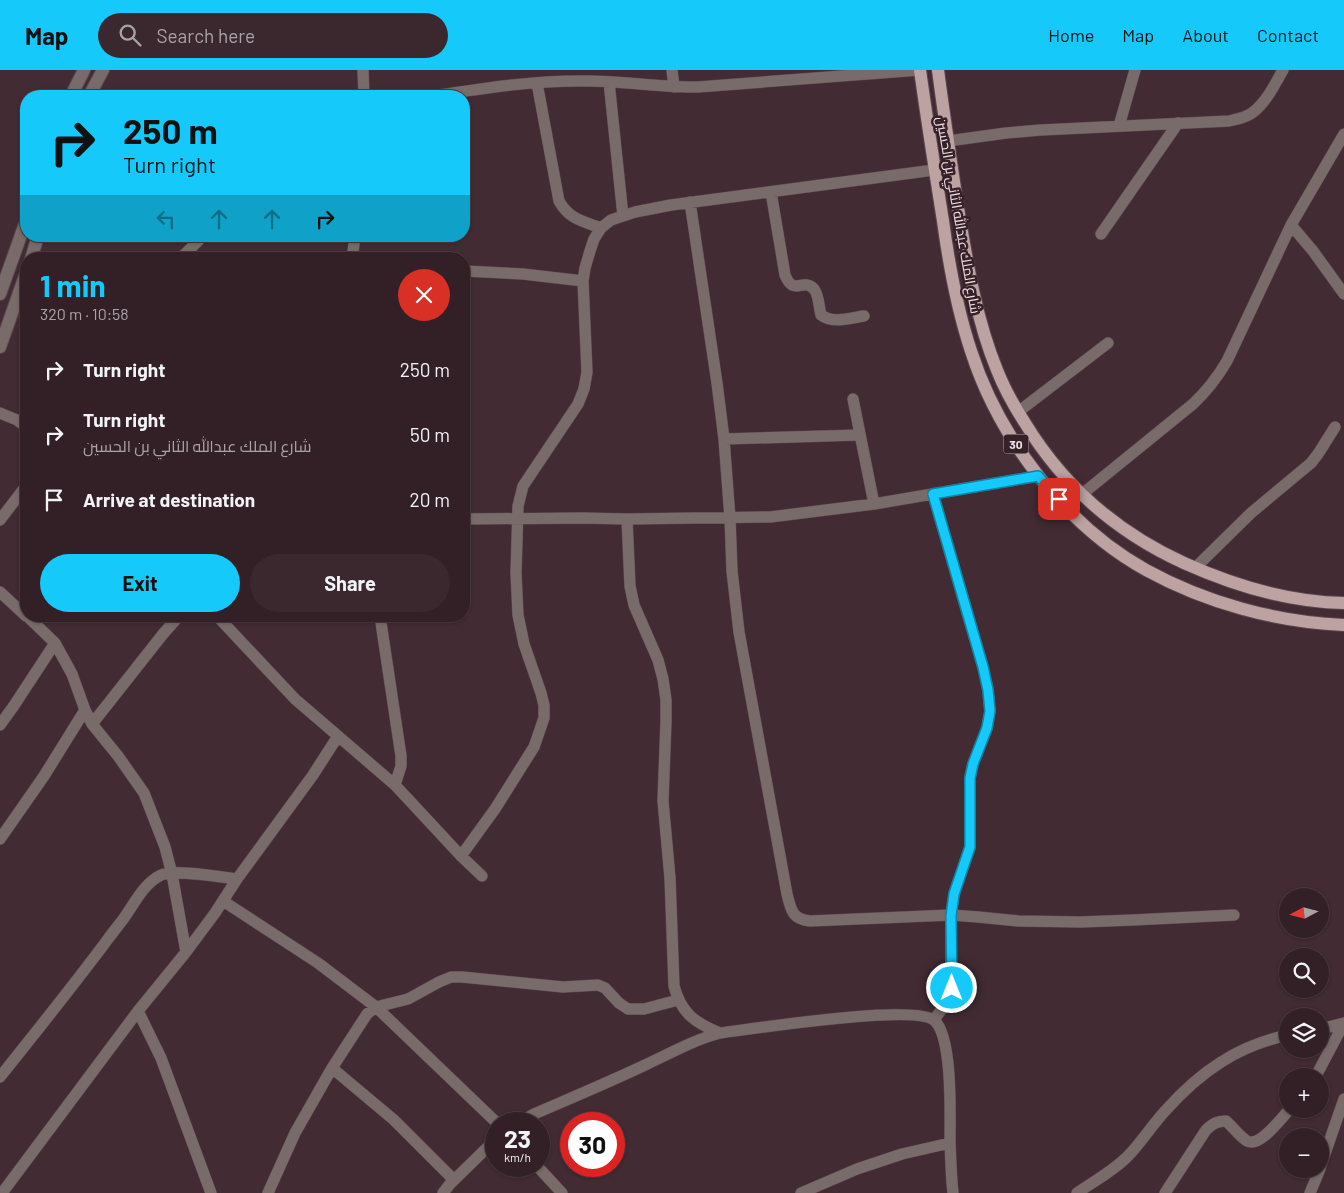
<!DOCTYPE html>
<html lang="en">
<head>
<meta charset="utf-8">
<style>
  :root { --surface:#322026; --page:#3a282e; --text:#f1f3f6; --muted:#a8a3a7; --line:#4d3e43; --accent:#15cafb }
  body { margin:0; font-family:Barlow,Cairo,sans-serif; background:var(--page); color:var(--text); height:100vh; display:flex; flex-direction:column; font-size:19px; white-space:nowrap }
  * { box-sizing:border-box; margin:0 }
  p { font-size:16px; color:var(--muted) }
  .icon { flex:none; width:28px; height:28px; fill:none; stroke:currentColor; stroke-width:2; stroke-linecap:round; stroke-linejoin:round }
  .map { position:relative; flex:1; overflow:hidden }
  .details { position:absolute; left:20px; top:182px; width:450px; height:370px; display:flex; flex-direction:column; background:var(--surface); border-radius:20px; box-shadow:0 1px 4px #0004,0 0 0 1px var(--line) }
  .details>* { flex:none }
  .hud { position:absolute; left:20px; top:20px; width:450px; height:152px; border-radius:20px; box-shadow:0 1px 4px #0004,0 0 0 1px var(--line); background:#15cafb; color:#111; overflow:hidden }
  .needle { width:32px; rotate:263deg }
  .buttons { position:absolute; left:1279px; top:818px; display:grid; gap:10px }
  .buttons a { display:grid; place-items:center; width:50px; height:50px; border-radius:50%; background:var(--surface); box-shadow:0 1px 4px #0004,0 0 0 1px var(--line); font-size:25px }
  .speed { position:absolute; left:485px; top:1042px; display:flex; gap:10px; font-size:25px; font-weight:700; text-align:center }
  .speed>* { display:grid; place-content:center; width:65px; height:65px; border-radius:50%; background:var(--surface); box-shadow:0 1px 4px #0004,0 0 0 1px var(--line); line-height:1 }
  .speed small { font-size:12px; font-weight:400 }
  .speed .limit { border:8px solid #d22; background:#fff; color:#111 }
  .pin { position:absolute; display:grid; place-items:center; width:42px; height:42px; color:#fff; margin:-21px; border-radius:10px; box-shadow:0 2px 8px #0006 }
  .me { position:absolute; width:55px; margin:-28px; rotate:0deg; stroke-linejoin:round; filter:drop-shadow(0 0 4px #0008) }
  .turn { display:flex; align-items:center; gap:18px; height:105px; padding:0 20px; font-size:22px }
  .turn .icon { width:65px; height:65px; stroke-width:2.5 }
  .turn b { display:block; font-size:35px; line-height:42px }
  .lanes { display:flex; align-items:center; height:48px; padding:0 20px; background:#0003; justify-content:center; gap:25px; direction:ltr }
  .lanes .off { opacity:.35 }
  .round { display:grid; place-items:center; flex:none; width:52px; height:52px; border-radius:26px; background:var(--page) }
  .summary { display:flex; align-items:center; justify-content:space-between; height:85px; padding:0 20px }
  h1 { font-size:30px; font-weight:700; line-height:38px; color:var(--accent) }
  .button { display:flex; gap:10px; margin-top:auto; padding:10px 20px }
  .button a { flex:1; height:58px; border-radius:30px; background:var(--accent); color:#111; font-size:20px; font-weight:700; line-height:58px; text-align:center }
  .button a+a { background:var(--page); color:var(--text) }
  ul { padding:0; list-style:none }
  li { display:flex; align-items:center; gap:15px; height:65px; padding:0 20px }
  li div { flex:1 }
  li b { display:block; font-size:19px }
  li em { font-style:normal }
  header { display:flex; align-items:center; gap:30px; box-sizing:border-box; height:70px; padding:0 25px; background:var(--accent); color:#111 }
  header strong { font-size:24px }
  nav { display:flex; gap:28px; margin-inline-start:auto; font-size:18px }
  .search { width:350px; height:45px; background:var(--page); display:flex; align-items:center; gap:12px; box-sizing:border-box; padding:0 18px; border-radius:28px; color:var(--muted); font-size:19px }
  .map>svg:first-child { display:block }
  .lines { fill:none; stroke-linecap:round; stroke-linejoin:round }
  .minor-casing { stroke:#5d484f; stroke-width:12 }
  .tertiary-casing { stroke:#5d484f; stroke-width:14 }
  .primary-casing { stroke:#5d484f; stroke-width:14 }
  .minor { stroke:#786b6a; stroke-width:11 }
  .tertiary { stroke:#786b6a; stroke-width:12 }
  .primary { stroke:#bca2a0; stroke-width:12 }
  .route-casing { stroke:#0e83a3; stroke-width:12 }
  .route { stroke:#15cafb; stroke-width:9 }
  .labels { text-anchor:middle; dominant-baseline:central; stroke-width:5; stroke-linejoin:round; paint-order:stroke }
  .shield { fill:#372129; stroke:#b6a5aa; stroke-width:1 }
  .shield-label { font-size:12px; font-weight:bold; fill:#eddee2 }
  .street-label { font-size:14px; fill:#eddee2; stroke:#372129 }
</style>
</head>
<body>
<header>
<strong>Map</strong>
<div class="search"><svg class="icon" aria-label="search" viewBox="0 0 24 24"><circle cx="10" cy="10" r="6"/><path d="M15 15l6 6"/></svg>Search here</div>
<nav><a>Home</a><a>Map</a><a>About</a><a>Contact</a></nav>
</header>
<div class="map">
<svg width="1344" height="1123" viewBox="0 0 1344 1123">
  <rect width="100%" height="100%" fill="#422b33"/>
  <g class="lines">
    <defs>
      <path id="minor" d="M363 0 364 26
        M672 0 674 17
        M609 12 623 146
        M537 13 559 131C569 149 582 151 601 158
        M433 26C484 18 536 10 588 11 625 11 662 18 698 17L920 0
        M1119 56 1135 0
        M948 71 1006 63 1041 60 1229 51C1237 49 1245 48 1252 43 1266 33 1275 14 1283 0
        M771 122 785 205C794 227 803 207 814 219 819 225 819 238 821 245 833 254 850 248 864 246
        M690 132 717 313 724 369 730 448 732 501 739 562 787 824C791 840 792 849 810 851L951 845 978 847 1019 851 1081 852 1133 850 1234 845
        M1291 155 1313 181 1344 224
        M1101 164 1178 53
        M180 189 203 166
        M352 189 355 166
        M464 201 523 204 583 211
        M16 235 26 237
        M853 329 874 434
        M1018 342 1108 273
        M0 343 17 350 26 357
        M724 369 859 365
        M933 424 983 597 988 620 990 641 987 658 973 694 970 708V777L954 824 951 845V919L949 929 934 950
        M1081 425 1193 334C1208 320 1217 308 1227 291L1291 155 1344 64
        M464 449 582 448 627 449 770 447 874 434 1038 406
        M627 449 630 516 634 535 658 590 663 609 666 630V651L663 731 670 808 674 916C681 943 695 953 720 963
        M0 450 26 416
        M1195 498 1251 443 1311 393 1318 384 1335 357
        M0 522 26 546
        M27 546 55 573 72 604 85 640 92 654 118 686 144 723 165 777 172 804 186 882
        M217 546 295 629 395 715 461 786 482 806
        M380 546 401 686V696L395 715
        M92 654 163 564 179 546
        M0 655 13 637 55 573
        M0 769 44 706 85 640
        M461 786 495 739 534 677 544 648V635L541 623 524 574 518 545 516 503 518 436 523 416 578 334 584 319 587 302 583 211 585 198 590 181 594 169 601 158 611 150 635 142 671 135 934 100
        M223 831 318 893 376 937 498 1054
        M138 941 161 988 211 1123
        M1320 959 1344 953
        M1316 1006 1344 953
        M0 1007C36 962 73 916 108 869 113 862 119 855 124 848 135 833 143 814 161 805 175 799 220 807 237 809
        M516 1054 534 1044C571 1028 607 1013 643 996 669 984 693 970 720 963 753 959 916 933 935 951 953 969 950 1048 950 1074 951 1090 951 1107 953 1123
        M537 1096 562 1123
        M1320 1098 1344 1029
        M454 1110 394 1050 332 998 367 944 376 937 408 929 439 912 451 907H462L563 917 598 915 605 918 619 933 628 939H644L678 930
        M2 1123 138 941 186 882 215 843 237 809 313 705 338 666
        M268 1123 295 1063 332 998
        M443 1123 450 1114 496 1069
        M801 1123 857 1099 902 1084 950 1073
        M1077 1123C1094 1111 1112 1102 1127 1087 1141 1073 1152 1055 1166 1040 1200 1002 1237 976 1288 965
        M1165 1123 1206 1060C1212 1054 1217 1051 1226 1051 1233 1057 1239 1066 1247 1071 1260 1078 1281 1048 1290 1039
        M1310 1123 1320 1099"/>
      <path id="tertiary" d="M71 26 84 0
        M89 26 103 0
        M31 189 38 166
        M0 224 26 151
        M0 277 26 203"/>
      <path id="primary" d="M920 0C927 50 935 101 943 151 949 195 957 239 971 281 999 368 1065 455 1146 500 1206 533 1276 552 1344 555
        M938 0C944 46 951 92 958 138 967 192 976 249 997 300 1004 318 1014 336 1025 353 1064 417 1116 462 1184 493 1235 516 1288 532 1344 533"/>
    </defs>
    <use href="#minor" class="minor-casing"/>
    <use href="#tertiary" class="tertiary-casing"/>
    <use href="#primary" class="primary-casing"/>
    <use href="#minor" class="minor"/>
    <use href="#tertiary" class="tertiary"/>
    <use href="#primary" class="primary"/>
  </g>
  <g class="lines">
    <defs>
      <path id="route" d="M952 918 951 846 954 824 970 777V708L973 694 987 658 990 641 988 620 983 597 933 424 1038 406 1059 429"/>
    </defs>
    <use href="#route" class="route-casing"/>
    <use href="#route" class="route"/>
  </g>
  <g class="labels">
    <rect class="shield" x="1003.5" y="364.5" width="25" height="19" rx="4"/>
    <g class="shield-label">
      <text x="1016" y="374">30</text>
    </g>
    <g class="street-label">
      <text transform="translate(959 145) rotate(80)">شارع الملك عبدالله الثاني بن الحسين</text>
    </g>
  </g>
</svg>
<div class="buttons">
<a><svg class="needle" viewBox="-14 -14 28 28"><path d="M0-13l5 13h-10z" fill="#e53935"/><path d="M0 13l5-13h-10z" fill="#a8a3a7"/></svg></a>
<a><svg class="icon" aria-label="search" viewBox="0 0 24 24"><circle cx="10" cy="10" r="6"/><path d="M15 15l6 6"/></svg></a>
<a><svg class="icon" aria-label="layers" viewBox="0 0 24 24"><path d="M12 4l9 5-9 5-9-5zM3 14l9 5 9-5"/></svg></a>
<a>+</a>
<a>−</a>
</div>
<div class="speed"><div>23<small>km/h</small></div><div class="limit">30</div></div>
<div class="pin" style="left:1059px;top:429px;background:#d93025"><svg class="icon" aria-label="arrive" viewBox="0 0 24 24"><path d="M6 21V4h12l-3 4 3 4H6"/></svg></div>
<svg class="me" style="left:952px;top:918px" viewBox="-20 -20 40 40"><circle r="17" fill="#15cafb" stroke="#fff" stroke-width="3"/><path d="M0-11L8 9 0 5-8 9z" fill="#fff"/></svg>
<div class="hud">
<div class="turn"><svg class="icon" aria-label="right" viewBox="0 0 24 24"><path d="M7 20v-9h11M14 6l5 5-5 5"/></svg><div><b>250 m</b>Turn right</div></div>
<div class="lanes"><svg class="icon off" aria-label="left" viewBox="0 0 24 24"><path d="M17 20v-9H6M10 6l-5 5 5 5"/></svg><svg class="icon off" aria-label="ahead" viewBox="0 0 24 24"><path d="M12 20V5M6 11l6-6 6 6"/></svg><svg class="icon off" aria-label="ahead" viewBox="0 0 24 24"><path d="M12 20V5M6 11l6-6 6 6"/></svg><svg class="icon" aria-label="right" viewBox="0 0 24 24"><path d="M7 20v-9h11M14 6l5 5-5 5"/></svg></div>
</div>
<section class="details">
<div class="summary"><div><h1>1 min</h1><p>320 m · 10:58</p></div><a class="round" style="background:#d93025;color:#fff"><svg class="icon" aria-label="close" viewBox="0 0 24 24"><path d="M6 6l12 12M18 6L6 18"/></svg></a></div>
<ul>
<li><svg class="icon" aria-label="right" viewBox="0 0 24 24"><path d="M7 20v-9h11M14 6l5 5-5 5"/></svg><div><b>Turn right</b></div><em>250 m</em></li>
<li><svg class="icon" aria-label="right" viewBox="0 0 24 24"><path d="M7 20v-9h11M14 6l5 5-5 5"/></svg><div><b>Turn right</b><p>شارع الملك عبدالله الثاني بن الحسين</p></div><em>50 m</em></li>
<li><svg class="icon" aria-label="arrive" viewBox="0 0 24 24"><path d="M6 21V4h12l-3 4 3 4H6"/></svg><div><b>Arrive at destination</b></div><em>20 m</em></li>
</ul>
<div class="button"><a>Exit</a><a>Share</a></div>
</section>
</div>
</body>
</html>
